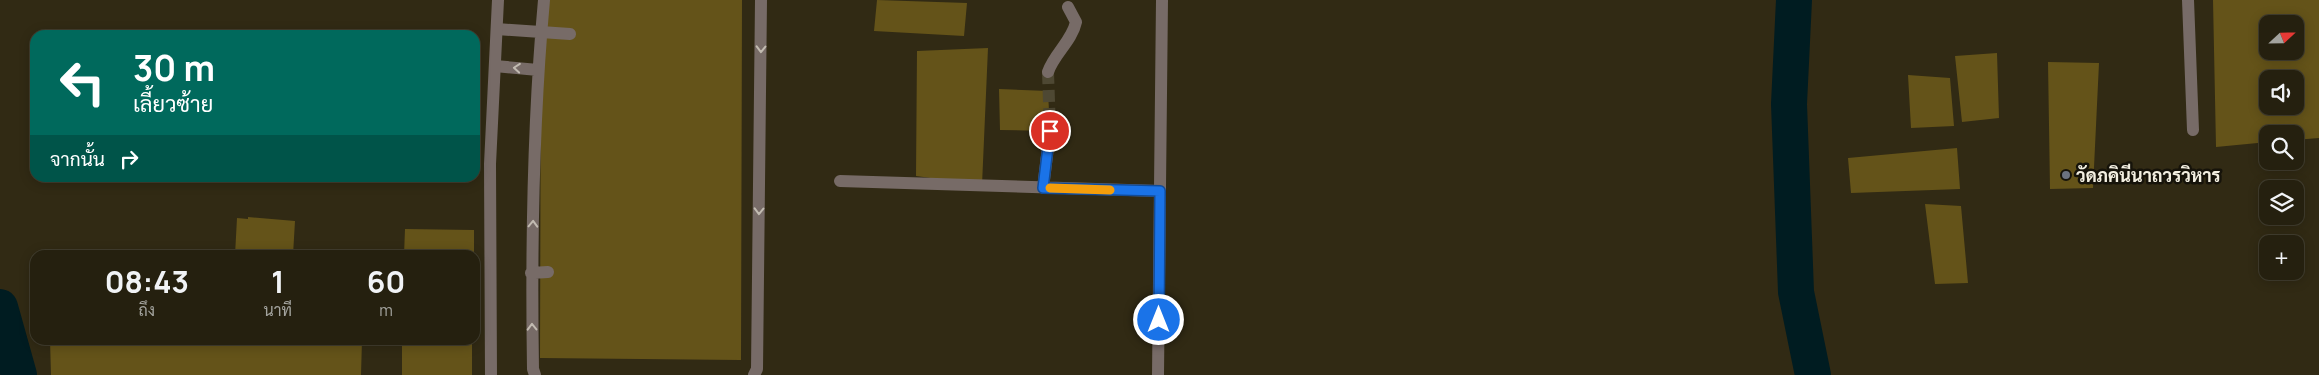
<!DOCTYPE html>
<html lang="th">
<head>
<meta charset="utf-8">
<style>
  :root { --surface:#25200f; --page:#2d2818; --text:#f1f3f6; --muted:#a3a39e; --line:#423e2f }
  body { margin:0; font-family:Manrope,Sarabun,sans-serif; background:var(--page); color:var(--text); height:100vh; display:flex; flex-direction:column; font-size:19px; white-space:nowrap }
  * { box-sizing:border-box; margin:0 }
  p { font-size:16px; color:var(--muted) }
  .icon { flex:none; width:28px; height:28px; fill:none; stroke:currentColor; stroke-width:2; stroke-linecap:round; stroke-linejoin:round }
  .map { position:relative; flex:1; overflow:hidden }
  .side { position:absolute; left:30px; top:250px; width:450px; height:95px; display:flex; flex-direction:column; background:var(--surface); border-radius:15px; box-shadow:0 2px 12px #0003,0 0 0 1px var(--line) }
  .side>* { flex:none }
  .top-card { position:absolute; left:30px; top:30px; width:450px; height:152px; border-radius:15px; box-shadow:0 2px 12px #0003,0 0 0 1px var(--line); background:#00695c; color:#fff; overflow:hidden }
  .needle { width:32px; rotate:68deg }
  .buttons { position:absolute; left:2259px; top:15px; display:grid; gap:10px }
  .buttons a { display:grid; place-items:center; width:45px; height:45px; border-radius:10px; background:var(--surface); box-shadow:0 2px 12px #0003,0 0 0 1px var(--line); font-size:25px }
  .pin { position:absolute; display:grid; place-items:center; width:42px; height:42px; color:#fff; margin:-21px; border:2px solid #fff; border-radius:50%; box-shadow:0 1px 5px #0007 }
  .me { position:absolute; width:55px; margin:-28px; rotate:0deg; stroke-linejoin:round; filter:drop-shadow(0 0 4px #0008) }
  .turn { display:flex; align-items:center; gap:18px; height:105px; padding:0 20px; font-size:22px }
  .turn .icon { width:65px; height:65px; stroke-width:2.5 }
  .turn b { display:block; font-size:35px; line-height:42px }
  .then { display:flex; align-items:center; height:48px; padding:0 20px; background:#0003; gap:10px; font-size:19px }
  .eta { display:flex; justify-content:space-evenly; align-items:center; height:85px; text-align:center }
  .eta b { font-size:30px; font-weight:700; line-height:35px }
  .map>svg:first-child { display:block }
  .lines { fill:none; stroke-linecap:round; stroke-linejoin:round }
  .canal { stroke:#001c21; stroke-width:36 }
  .building { fill:#645319; fill-rule:evenodd }
  .street-tunnel { stroke:#4e4833; stroke-width:12; stroke-dasharray:12 6; stroke-linecap:butt }
  .lane { stroke:#776b67; stroke-width:12 }
  .street { stroke:#776b67; stroke-width:12 }
  .oneway { stroke:#c2bbb1 }
  .route-casing { stroke:#114b97; stroke-width:12 }
  .route { stroke:#1a73e8; stroke-width:9 }
  .slow { stroke:#f59e0b; stroke-width:9 }
  .worship-dot { fill:#6b7280; stroke:#16130a; stroke-width:2 }
  .labels { text-anchor:middle; dominant-baseline:central; stroke-width:5; stroke-linejoin:round; paint-order:stroke }
  .poi-label { font-size:18px; font-weight:bold; fill:#f4f0e2; stroke:#16130a; text-anchor:start }
</style>
</head>
<body>
<div class="map">
<svg width="2319" height="375" viewBox="0 0 2319 375">
  <rect width="100%" height="100%" fill="#312a14"/>
  <g class="lines">
    <path class="canal" d="M1794 0 1789 104 1796 292 1813 375
      M0 307 19 375"/>
  </g>
  <path class="building" d="M541 0H742L741 360 540 358Z
    M877 0 967 3 964 36 874 31Z
    M2213 0H2319V138L2295 140V134H2268V142L2216 147ZM2268 24H2295V51H2268ZM2268 79H2295V106H2268Z
    M988 48 982 185 916 176 917 51Z
    M1997 53 1999 118 1962 122 1955 56Z
    M2048 62 2099 63 2093 188 2050 189Z
    M1908 75 1950 78 1954 126 1911 128Z
    M999 89 1048 91 1050 131 1000 130Z
    M1957 148 1960 189 1851 193 1848 158Z
    M1925 204 1961 206 1968 283 1935 284Z
    M248 217 295 221 293 255H235L237 218 248 219Z
    M405 229 474 230V255H404Z
    M50 340H362L361 375H51Z
    M402 340H472V375H402Z"/>
  <g class="lines">
    <path class="street-tunnel" d="M1048 72 1050 131"/>
    <path class="lane" d="M2188 0 2193 130
      M497 29 570 34
      M495 66 538 70
      M531 273 548 272
      M535 375 533 369C531 246 533 122 544 0
      M754 375 757 369 761 0"/>
    <path class="street" d="M1048 72C1054 54 1072 41 1076 22L1068 7
      M840 181 1160 191
      M1043 188 1050 131
      M491 375 490 164 498 0
      M1158 375 1162 0"/>
  </g>
  <defs><path id="oneway-chevron" d="M-2-3.5L2.5 0L-2 3.5" fill="none" stroke-width="1.6" stroke-linecap="round" stroke-linejoin="round" transform="scale(1.25)"/></defs>
  <g class="oneway">
    <use href="#oneway-chevron" transform="translate(761 49) rotate(91)"/>
    <use href="#oneway-chevron" transform="translate(517 68) rotate(-175)"/>
    <use href="#oneway-chevron" transform="translate(759 211) rotate(91)"/>
    <use href="#oneway-chevron" transform="translate(533 224) rotate(-88)"/>
    <use href="#oneway-chevron" transform="translate(532 327) rotate(-91)"/>
  </g>
  <g class="lines">
    <defs>
      <path id="route" d="M1050 131 1043 188 1160 191 1159 320"/>
    </defs>
    <use href="#route" class="route-casing"/>
    <use href="#route" class="route"/>
    <path class="slow" d="M1050 188 1110 190"/>
  </g>
  <circle class="worship-dot" cx="2066" cy="175" r="5"/>
  <g class="labels">
    <g class="poi-label">
      <text x="2076" y="175">วัดภคินีนาถวรวิหาร</text>
    </g>
  </g>
</svg>
<div class="buttons">
<a><svg class="needle" viewBox="-14 -14 28 28"><path d="M0-13l5 13h-10z" fill="#e53935"/><path d="M0 13l5-13h-10z" fill="#a3a39e"/></svg></a>
<a><svg class="icon" aria-label="sound" viewBox="0 0 24 24"><path d="M4 9h4l5-4v14l-5-4H4zM17 9q2 3 0 6"/></svg></a>
<a><svg class="icon" aria-label="search" viewBox="0 0 24 24"><circle cx="10" cy="10" r="6"/><path d="M15 15l6 6"/></svg></a>
<a><svg class="icon" aria-label="layers" viewBox="0 0 24 24"><path d="M12 4l9 5-9 5-9-5zM3 14l9 5 9-5"/></svg></a>
<a>+</a>
</div>
<div class="pin" style="left:1050px;top:131px;background:#d93025"><svg class="icon" aria-label="arrive" viewBox="0 0 24 24"><path d="M6 21V4h12l-3 4 3 4H6"/></svg></div>
<svg class="me" style="left:1159px;top:320px" viewBox="-20 -20 40 40"><circle r="17" fill="#1a73e8" stroke="#fff" stroke-width="3"/><path d="M0-11L8 9 0 5-8 9z" fill="#fff"/></svg>
<div class="top-card">
<div class="turn"><svg class="icon" aria-label="left" viewBox="0 0 24 24"><path d="M17 20v-9H6M10 6l-5 5 5 5"/></svg><div><b>30 m</b>เลี้ยวซ้าย</div></div>
<div class="then">จากนั้น<svg class="icon" aria-label="right" viewBox="0 0 24 24"><path d="M7 20v-9h11M14 6l5 5-5 5"/></svg></div>
</div>
<section class="side">
<div class="eta">
<div><b>08:43</b><p>ถึง</p></div>
<div><b>1</b><p>นาที</p></div>
<div><b>60</b><p>m</p></div>
</div>
</section>
</div>
</body>
</html>
